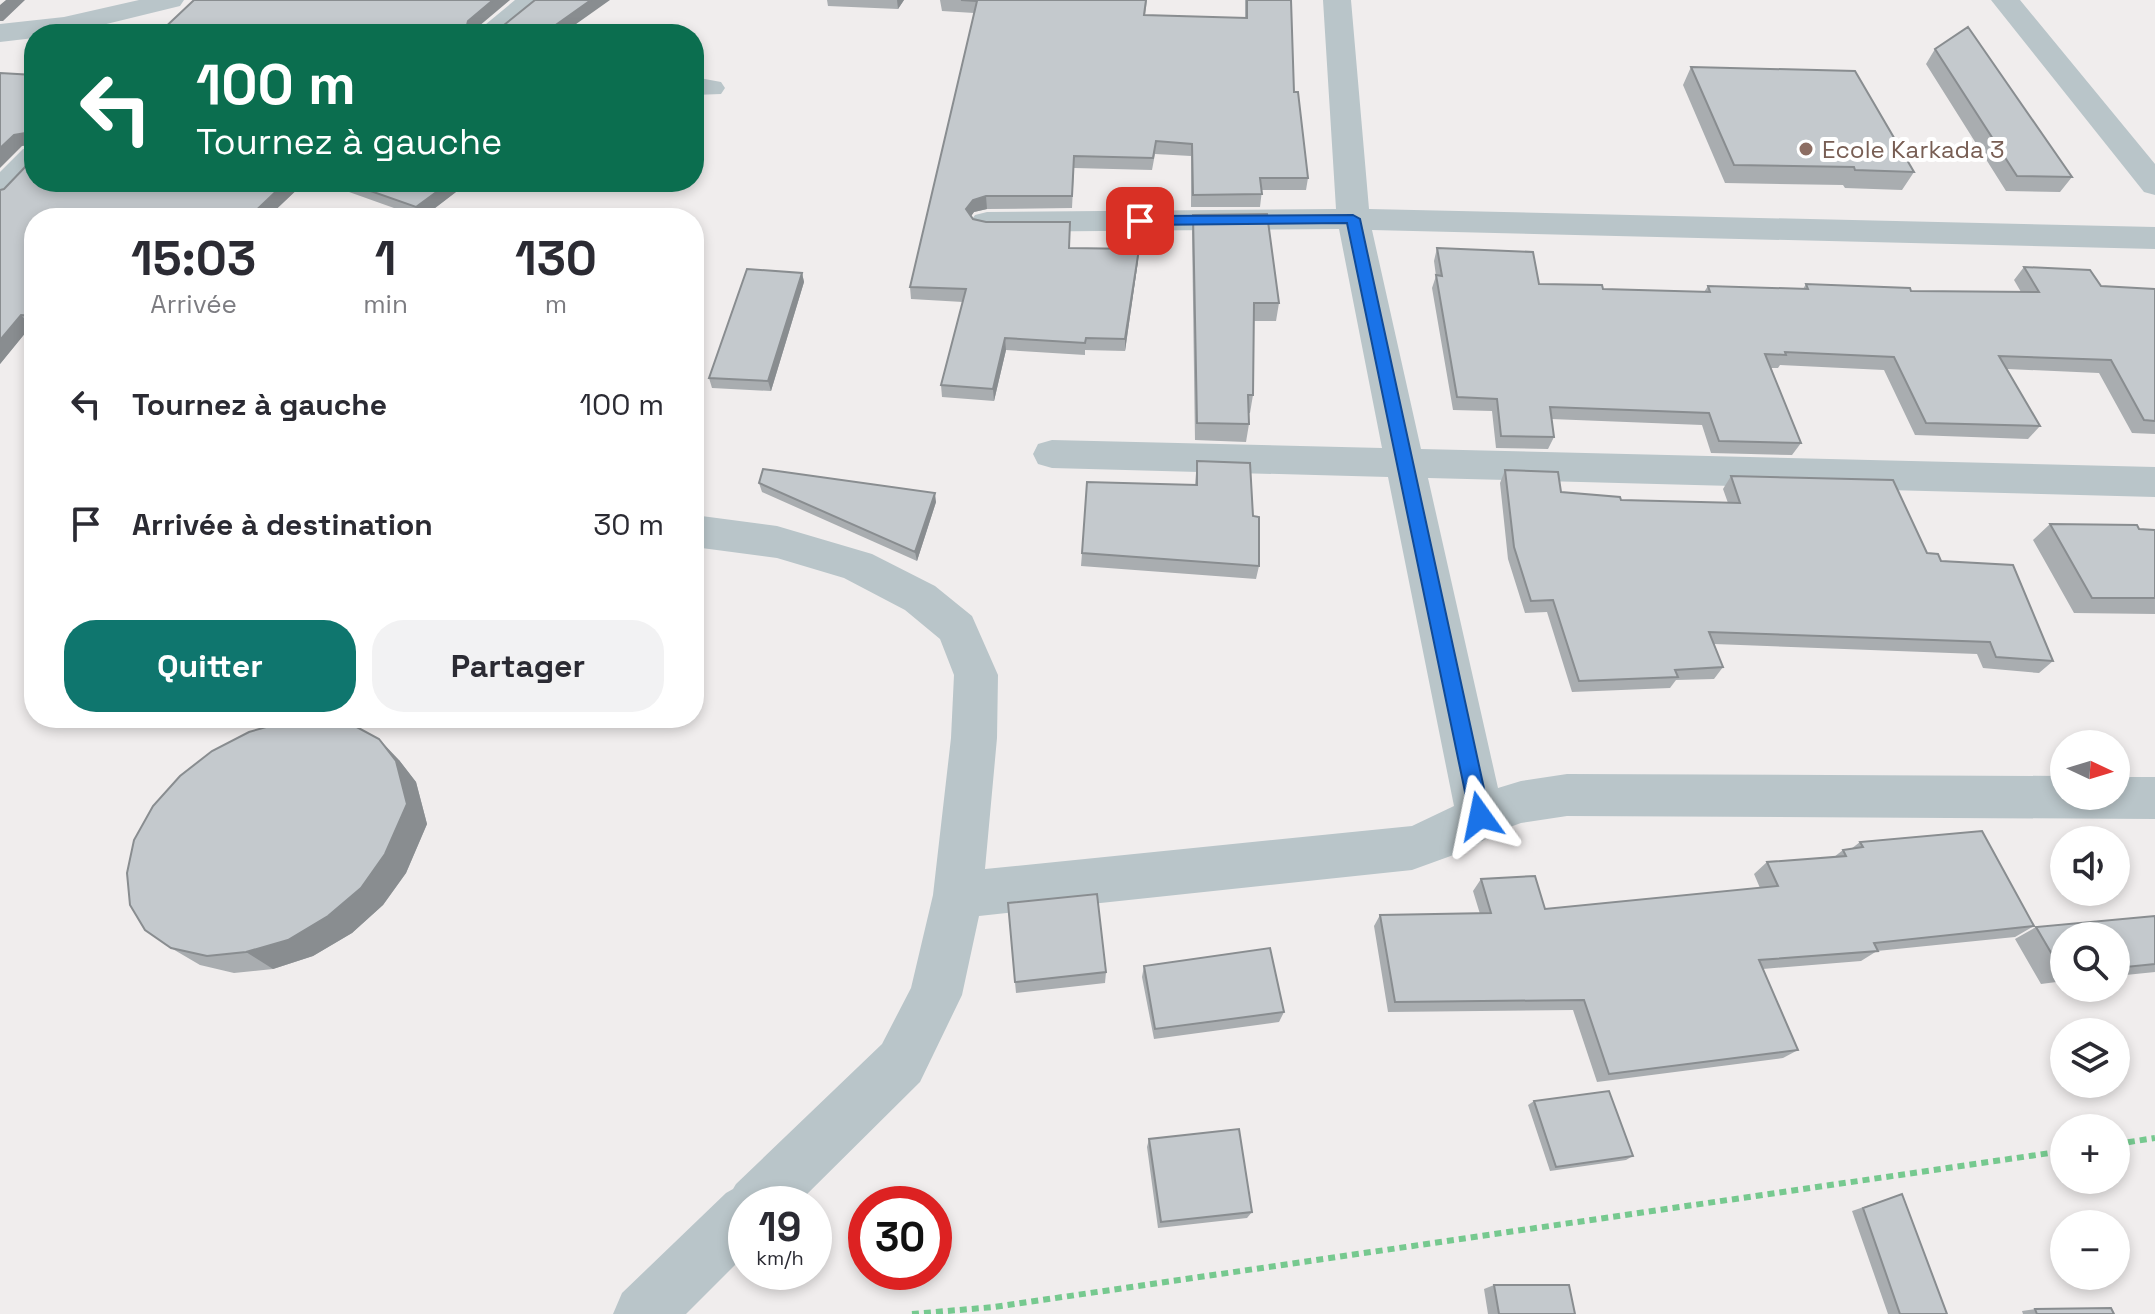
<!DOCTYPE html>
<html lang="fr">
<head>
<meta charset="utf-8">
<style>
  :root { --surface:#fff; --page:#f2f2f3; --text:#2b2b33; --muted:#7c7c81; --accent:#0f766e }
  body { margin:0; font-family:"Space Grotesk",sans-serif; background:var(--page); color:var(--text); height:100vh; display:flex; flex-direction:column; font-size:30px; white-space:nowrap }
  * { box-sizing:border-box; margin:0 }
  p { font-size:26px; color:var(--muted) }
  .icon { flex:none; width:44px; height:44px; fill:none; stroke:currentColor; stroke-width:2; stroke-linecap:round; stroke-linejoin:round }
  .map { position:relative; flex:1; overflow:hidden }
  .details { position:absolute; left:24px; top:208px; width:680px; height:520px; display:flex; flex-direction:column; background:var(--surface); border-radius:32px; box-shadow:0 4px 12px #0003 }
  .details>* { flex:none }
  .top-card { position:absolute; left:24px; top:24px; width:680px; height:168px; border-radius:32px; box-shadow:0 4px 12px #0003; background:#0b6e4f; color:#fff; overflow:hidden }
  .needle { width:52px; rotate:94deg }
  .controls { position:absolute; left:2050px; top:730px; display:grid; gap:16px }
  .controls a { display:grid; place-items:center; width:80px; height:80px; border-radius:50%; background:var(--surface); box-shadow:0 4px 12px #0003; font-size:40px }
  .speed { position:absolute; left:728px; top:1186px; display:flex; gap:16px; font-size:40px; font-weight:700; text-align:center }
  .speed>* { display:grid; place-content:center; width:104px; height:104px; border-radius:50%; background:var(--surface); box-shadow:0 4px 12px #0003; line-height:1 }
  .speed small { font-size:20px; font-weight:400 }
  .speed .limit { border:12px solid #d22; background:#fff; color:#111 }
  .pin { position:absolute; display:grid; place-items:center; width:68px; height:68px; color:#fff; margin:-34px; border-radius:16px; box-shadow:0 4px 12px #0006 }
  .me { position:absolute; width:88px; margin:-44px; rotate:348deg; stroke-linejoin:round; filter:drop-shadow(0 0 6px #0008) }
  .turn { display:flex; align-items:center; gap:28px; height:168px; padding:0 40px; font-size:36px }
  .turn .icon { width:104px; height:104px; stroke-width:2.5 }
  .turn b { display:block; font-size:56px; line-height:68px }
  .eta { display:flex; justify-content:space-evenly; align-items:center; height:136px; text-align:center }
  .eta b { font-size:48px; font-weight:600; line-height:56px }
  .cta { display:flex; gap:16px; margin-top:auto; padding:16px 40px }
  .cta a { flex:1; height:92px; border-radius:32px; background:var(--accent); color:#fff; font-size:32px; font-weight:600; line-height:92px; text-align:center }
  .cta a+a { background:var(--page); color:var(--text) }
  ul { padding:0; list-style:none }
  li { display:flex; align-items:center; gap:24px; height:120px; padding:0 40px }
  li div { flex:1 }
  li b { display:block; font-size:30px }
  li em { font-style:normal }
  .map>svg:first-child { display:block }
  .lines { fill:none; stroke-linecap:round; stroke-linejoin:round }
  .path { stroke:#76c98f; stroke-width:6; stroke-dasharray:7 5; stroke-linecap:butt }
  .minor { fill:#b9c5c9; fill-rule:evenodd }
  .wall { fill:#a9adb0 }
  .shaded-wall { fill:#898d90 }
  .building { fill:#c4c9cd; stroke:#898d90; stroke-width:2 }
  .route { fill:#1a73e8; stroke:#114b97; stroke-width:2 }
  .education-dot { fill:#8d6e63; stroke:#fff; stroke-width:3 }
  .labels { text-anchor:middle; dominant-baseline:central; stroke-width:8; stroke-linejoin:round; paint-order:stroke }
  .far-education-label { font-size:24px; fill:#785e54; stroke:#fff; text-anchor:start }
</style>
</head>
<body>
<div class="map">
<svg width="2155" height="1314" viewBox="0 0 2155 1314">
  <rect width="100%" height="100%" fill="#f0eded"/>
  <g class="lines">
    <path class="path" d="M2116 1144 2155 1138
      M912 1314 994 1307 2064 1151"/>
    <path class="minor" d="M139 0H184L180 6 86 29 34 34V38L0 42V24L64 17Z
      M515 0H547L506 34H474Z
      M1323 0H1351L1369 209 2155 227V249L1372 230 1421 449 2155 467V497L1428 478 1498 788 1521 781 1567 774 2064 776V796H2116V777H2155V819L1567 816 1521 823 1496 832 1470 849 1412 870 979 916 962 995 920 1082 797 1204H746V1254L686 1314H613L622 1293 726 1193 733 1189 736 1184 882 1044 911 988 933 895 951 738 954 675 940 639 905 610 844 578 777 558 694 547V515L777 526 872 554 935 586 972 616 998 675 997 738 985 869 1412 826 1454 806 1388 477 1052 468 1038 464 1033 454 1038 444 1052 440 1382 448 1339 229 987 232 975 229 970 222 975 215 987 212 1336 209Z
      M1991 0H2020L2155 164V195L2144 192Z
      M694 77 721 82 725 88 721 94 694 95Z
      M34 147V174L11 198 0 201V172L23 149Z"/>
  </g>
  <path class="wall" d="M827 0H904L898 9 828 6Z
    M940 0H1147L1145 15 1245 18V0H1291L1294 92 1308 178 1306 190H1262L1260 207H1191V156L1155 154 1152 170 1074 168 1072 208 987 209 974 212 971 216 973 219 1070 248 1138 261 1125 351 1085 350V355L1006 350 994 401 942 397 941 385 963 302 911 299 910 287 974 13 942 11Z
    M1935 49 2072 177 2060 192 2006 191 1926 64Z
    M1691 67 1914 172 1902 190 1845 188 1843 185 1725 183 1683 85Z
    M34 75V182H305L267 218H34V326H31L0 364 4 189 27 165 28 145 22 146Z
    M321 182H469L422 218Z
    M1193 215 1279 303 1276 321H1254L1253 395 1250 413H1249V424L1246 442 1195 440 1192 233Z
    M1437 248 1539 284 1603 289 1704 292 1708 286 1803 289 1806 284 1911 291 2021 292 2014 280 2024 267 2101 286 2155 289V434L2132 433 2099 373 2007 369 2040 426 2028 439 1915 435 1884 370 1780 365 1778 368H1771L1801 443 1792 455 1711 453 1702 425 1551 419 1554 437 1548 449 1496 448 1492 411 1453 410 1432 288 1436 276 1434 261Z
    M802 273 804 282 771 391 712 388 709 378Z
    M1197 461 1253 516 1259 566 1256 579 1081 566 1082 553 1195 485Z
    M1505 470 1561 492 1621 500 1728 503 1723 489 1731 476 1927 553 1941 561 2053 661 2039 673 1983 668 1977 654 1714 644 1723 667 1714 679 1676 680 1670 688 1572 692 1547 612 1525 613 1508 559 1500 483Z
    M759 483 936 502 917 561 762 492Z
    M2050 524 2155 530V614L2074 613 2033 540Z
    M399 760 416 782 427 824 406 873 383 905 352 933 313 956 273 969 234 973 200 965 171 948Z
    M1860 842 2034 926 2015 937 1877 951 1861 961 1763 969 1798 1050 1783 1058 1597 1082 1573 1010 1388 1012 1374 926 1380 915 1480 914 1473 891 1481 879 1545 909 1760 888 1754 874 1767 862 1834 857 1843 850 1851 849Z
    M2155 916V972L2116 976V936H2064V981L2041 984 2015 939 2036 927Z
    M1144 966 1284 1012 1279 1022 1154 1039 1142 977Z
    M1106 972 1105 983 1016 993 1015 982Z
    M1534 1101 1633 1156 1626 1160 1550 1171 1528 1105Z
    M1149 1139 1252 1212 1247 1218 1158 1228 1147 1147Z
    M1902 1194 1947 1314H1888L1852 1211Z
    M1494 1285 1575 1314H1488L1484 1289Z
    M2035 1309 2114 1314H2023L2022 1311Z"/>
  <path class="shaded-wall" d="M6 0H25L3 21H0V5Z
    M493 0H510L472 32 467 25 468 21Z
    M591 0H610L562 34H543Z
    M897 0H904L898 9Z
    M25 133 33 144 22 146 0 168V148L14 135Z
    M286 182H305L267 218H248Z
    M450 182H469L422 218 416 207Z
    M986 196 987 209 974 212 967 222 966 209 973 200Z
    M1139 249 1138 261 1125 351V339Z
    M802 273 804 282 771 391 768 381Z
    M21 315 31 326 0 364V340Z
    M1005 338 1006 350 994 401 993 389Z
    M935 493 936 502 917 561 915 552Z
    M379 739 399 760 416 782 427 824 406 873 383 905 352 933 313 956 273 969 246 952Z"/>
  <path class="building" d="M194 0H493L468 21 467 25H504L535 0H591L543 34H158Z
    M961 0H1146L1144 15 1247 18V0H1291L1294 92H1298L1308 178H1260L1262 194 1193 195 1192 144 1156 141 1153 158 1074 156 1072 196H986L973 200 966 209 973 219 986 222H1070L1069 248 1139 249 1125 339 1086 338 1085 343 1005 338 993 389 941 385 966 289 910 287 977 1Z
    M1968 27 2072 177 2017 176 1935 49Z
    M1691 67 1855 71 1914 172 1855 170 1854 167 1734 165Z
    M0 73 34 75V182H286L248 218H34V316L21 315 0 340V190L4 189 27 165 28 136 25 133 14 135 0 148Z
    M345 182H450L416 207Z
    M1267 214 1279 303H1254L1253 395H1248L1249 424 1197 423 1193 215Z
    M1437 248 1533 252 1539 284 1602 285 1603 289 1710 292 1708 286 1808 289 1806 284 1910 288 1911 291 2039 292 2024 267 2090 270 2101 286 2155 289V421L2144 420 2111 360 1999 356 2040 426 1926 423 1894 357 1785 352 1786 355 1765 354 1801 443 1719 441 1709 413 1550 407 1554 437 1501 436 1497 399 1457 397 1436 275 1442 276Z
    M747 269 802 273 768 381 709 378Z
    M1197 461 1250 463 1253 516 1259 517V566L1082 553 1087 482 1197 485Z
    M763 469 935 493 915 552 759 483Z
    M1505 470 1558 472 1561 492 1620 497 1621 500 1740 503 1731 476 1893 480 1927 553 1938 554 1941 561 2013 565 2053 661 1996 657 1990 642 1709 632 1723 667 1675 670 1678 677 1579 681 1553 600 1531 601 1514 547Z
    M2050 524 2137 525 2139 529 2155 530V598H2092Z
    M321 719 353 725 379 739 396 761 407 804 385 854 361 888 328 916 288 940 246 952 207 956 171 948 145 930 130 905 127 873 134 840 153 806 180 776 212 751 249 732 287 721Z
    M1982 831 2034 926 1874 943 1878 951 1759 960 1798 1050 1609 1074 1584 1000 1395 1002 1380 915 1491 913 1481 879 1535 876 1545 909 1778 886 1767 862 1846 856 1843 850 1863 847 1860 842Z
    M1097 894 1106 972 1015 982 1008 903Z
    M2155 916V964L2116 968V936H2064V973H2063L2036 927Z
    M1270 948 1284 1012 1155 1029 1144 966Z
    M1609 1091 1633 1156 1556 1167 1534 1101Z
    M1239 1129 1252 1212 1161 1222 1149 1139Z
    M1902 1194 1947 1314H1900L1863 1208Z
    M1494 1285H1569L1575 1314H1499Z
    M2111 1308 2114 1314H2037L2035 1309Z"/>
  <path class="route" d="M1353 215 1360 219 1490 816 1487 823 1480 825 1473 823 1470 816 1347 223 1140 225 1133 221 1140 216Z"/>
  <circle class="education-dot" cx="1806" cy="149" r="8"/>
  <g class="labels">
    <g class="far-education-label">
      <text x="1822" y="149">Ecole Karkada 3</text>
    </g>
  </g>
</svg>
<div class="controls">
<a><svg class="needle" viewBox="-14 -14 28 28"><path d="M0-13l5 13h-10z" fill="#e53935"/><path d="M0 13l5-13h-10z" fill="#7c7c81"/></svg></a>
<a><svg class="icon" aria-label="sound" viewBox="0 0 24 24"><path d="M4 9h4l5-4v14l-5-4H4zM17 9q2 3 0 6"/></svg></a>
<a><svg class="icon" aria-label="search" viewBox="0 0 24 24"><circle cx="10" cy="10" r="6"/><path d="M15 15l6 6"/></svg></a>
<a><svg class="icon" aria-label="layers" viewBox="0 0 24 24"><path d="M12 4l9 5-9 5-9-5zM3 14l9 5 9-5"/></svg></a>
<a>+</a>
<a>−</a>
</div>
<div class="speed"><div>19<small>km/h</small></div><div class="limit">30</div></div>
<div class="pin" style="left:1140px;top:221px;background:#d93025"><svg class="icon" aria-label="arrive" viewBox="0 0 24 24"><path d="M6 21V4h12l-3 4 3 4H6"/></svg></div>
<svg class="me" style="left:1480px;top:816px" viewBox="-20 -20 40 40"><path d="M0-17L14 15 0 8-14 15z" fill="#1a73e8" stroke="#fff" stroke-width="4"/></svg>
<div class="top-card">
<div class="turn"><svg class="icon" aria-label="left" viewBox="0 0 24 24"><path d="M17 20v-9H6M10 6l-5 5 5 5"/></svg><div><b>100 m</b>Tournez à gauche</div></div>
</div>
<section class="details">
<div class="eta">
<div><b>15:03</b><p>Arrivée</p></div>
<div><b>1</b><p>min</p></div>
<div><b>130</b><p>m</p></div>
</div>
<ul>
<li><svg class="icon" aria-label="left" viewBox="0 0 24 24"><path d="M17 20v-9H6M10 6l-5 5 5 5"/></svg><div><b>Tournez à gauche</b></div><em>100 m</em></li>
<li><svg class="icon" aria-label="arrive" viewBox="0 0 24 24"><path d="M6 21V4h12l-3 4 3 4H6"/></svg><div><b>Arrivée à destination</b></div><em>30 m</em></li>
</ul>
<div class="cta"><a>Quitter</a><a>Partager</a></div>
</section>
</div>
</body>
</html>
